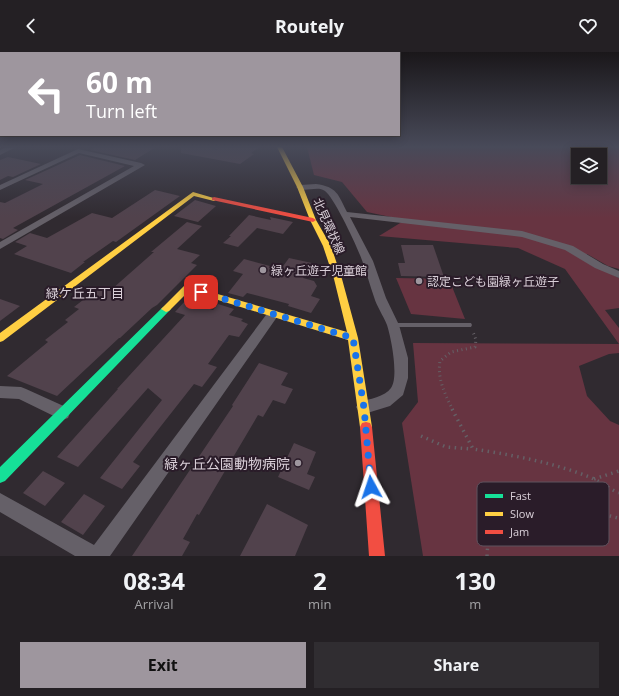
<!DOCTYPE html>
<html lang="en">
<head>
<meta charset="utf-8">
<style>
  :root { --surface:#242024; --page:#302d31; --text:#f1f3f6; --muted:#a3a3a6; --line:#413e41; --accent:#9e969e }
  body { margin:0; font-family:"Open Sans","Noto Sans JP",sans-serif; background:var(--page); color:var(--text); height:100vh; display:flex; flex-direction:column; font-size:15px; white-space:nowrap }
  * { box-sizing:border-box; margin:0 }
  p { font-size:13px; color:var(--muted) }
  .icon { flex:none; width:22px; height:22px; fill:none; stroke:currentColor; stroke-width:2; stroke-linecap:round; stroke-linejoin:round }
  .map { position:relative; height:504px; overflow:hidden }
  .side { display:flex; flex-direction:column; background:var(--surface); flex:1 }
  .side>* { flex:none }
  .banner { position:absolute; left:0px; top:0px; width:400px; height:84px; box-shadow:0 2px 10px #0003,0 0 0 1px var(--line); background:#9e969e; color:#fff; overflow:hidden }
  .controls { position:absolute; left:571px; top:96px; display:grid; gap:8px }
  .controls a { display:grid; place-items:center; width:36px; height:36px; border-radius:0px; background:var(--surface); box-shadow:0 2px 10px #0003,0 0 0 1px var(--line); font-size:20px }
  .pin { position:absolute; display:grid; place-items:center; width:34px; height:34px; color:#fff; margin:-17px; border-radius:8px; box-shadow:0 2px 6px #0006 }
  .me { position:absolute; width:44px; margin:-22px; rotate:355deg; stroke-linejoin:round; filter:drop-shadow(0 0 3px #0008) }
  .turn { display:flex; align-items:center; gap:14px; height:84px; padding:0 20px; font-size:18px }
  .turn .icon { width:52px; height:52px; stroke-width:2.5 }
  .turn b { display:block; font-size:28px; line-height:34px }
  .eta { display:flex; justify-content:space-evenly; align-items:center; height:68px; text-align:center }
  .eta b { font-size:24px; font-weight:700; line-height:28px }
  .cta { display:flex; gap:8px; margin-top:auto; padding:8px 20px }
  .cta a { flex:1; height:46px; border-radius:0px; background:var(--accent); color:#111; font-size:16px; font-weight:700; line-height:46px; text-align:center }
  .cta a+a { background:var(--page); color:var(--text) }
  header { display:flex; justify-content:space-between; align-items:center; height:52px; padding:0 20px; background:var(--surface); font-size:18px; font-weight:700 }
  .map>svg:first-child { display:block }
  .green { fill:#673441; fill-rule:evenodd }
  .building { fill:#51424c }
  .lines { fill:none; stroke-linecap:round; stroke-linejoin:round }
  .path-far1 { stroke:#656066; stroke-width:3; stroke-dasharray:1 3.5; stroke-linecap:butt }
  .path { stroke:#656066; stroke-width:3.5; stroke-dasharray:1.5 4.5; stroke-linecap:butt }
  .lane { fill:#656068; fill-rule:evenodd }
  .street { fill:#656068; fill-rule:evenodd }
  .fast { fill:#16e098; fill-rule:evenodd }
  .slow { fill:#ffcf43; fill-rule:evenodd }
  .jam { fill:#f24e42; fill-rule:evenodd }
  .route { stroke:#1a73e8; stroke-width:7; stroke-dasharray:0 12.6 }
  .poi-dot { fill:#9e969e; stroke:#2a1c29; stroke-width:1.5 }
  .labels { text-anchor:middle; dominant-baseline:central; stroke-width:4; stroke-linejoin:round; paint-order:stroke }
  .street-label { font-size:12px; fill:#dad0d9; stroke:#2a1c29 }
  .poi-label { font-size:12px; fill:#dad0d9; stroke:#2a1c29; text-anchor:start }
  .neighbourhood-label { font-size:13px; fill:#dad0d9; stroke:#2a1c29 }
  .near-poi-label { font-size:14px; fill:#dad0d9; stroke:#2a1c29; text-anchor:end }
  .key { fill:#2a1c29; stroke:#5f525e; stroke-width:1 }
  .key-label { font-size:11px; fill:#dad0d9 }
</style>
</head>
<body>
<header><svg class="icon" aria-label="back" viewBox="0 0 24 24"><path d="M15 5l-7 7 7 7"/></svg>Routely<svg class="icon" aria-label="heart" viewBox="0 0 24 24"><path d="M12 20l-8-8c-3-5 5-10 8-4 3-6 11-1 8 4z"/></svg></header>
<div class="map">
<svg width="619" height="504" viewBox="0 0 619 504">
  <rect width="100%" height="100%" fill="#302a30"/>
  <path class="green" d="M307 95H619V217L608 214 587 202 583 208 619 226V256L605 258 619 276V301L609 302 579 314 587 344 610 369 619 373V504H423L402 371 418 350 413 291 619 292 565 217 518 196 379 184 405 168 367 160 342 130 314 123ZM578 103H600V125H578Z
    M396 226 449 227 465 267 411 262Z"/>
  <path class="building" d="M95 95H156L135 108 90 98Z
    M181 95H211L216 98 221 95H259L251 101 254 102 240 112 181 101Z
    M80 103 125 114 13 176 18 178 3 187 0 186V150L5 151 43 132 25 128Z
    M8 105 41 112 13 125 8 124 0 128V108Z
    M155 138 180 144 116 190 113 189 83 210H85L71 221 14 202 27 194 15 190 30 181 47 186 92 161 112 166Z
    M195 148 216 154 198 170 174 164Z
    M249 163 271 168 270 165 293 170 283 182 257 176 238 195 223 191 231 184H229Z
    M187 170 202 174 177 197 200 203 191 211 197 213 157 253 152 256 120 286H119L57 344 7 324 48 290 45 288 68 270 65 268 79 257 74 255 101 234 112 237 154 200H151Z
    M401 193H433L444 225 401 224 398 211H405Z
    M289 206 312 211 303 226 314 229 317 234 311 244 320 247 311 261 288 254 289 252 247 241 243 245 228 241 243 222 233 219 244 207 281 217Z
    M0 247 20 254 0 269Z
    M185 249 213 258 218 252 234 257 229 263 243 267 241 269 248 272 239 285 229 283 208 312 217 315 202 335 194 332 161 374 133 410 140 414 122 437 100 426 162 348 148 336 78 415 57 405 118 337H117L185 263 175 260Z
    M259 311 288 321 281 333 293 337 285 352 273 348 263 365 258 363 199 463 197 462 183 487 190 490 182 504H132L233 354 232 353Z
    M294 391 316 400 307 422 315 425 309 438 278 425Z
    M43 419 65 431 45 454 23 441Z
    M84 442 105 454 83 483 61 470Z
    M267 452 308 473 295 504H240Z"/>
  <g class="lines">
    <path class="path-far1" d="M453 358C445 343 437 326 440 309L451 300 475 295 476 288 473 280"/>
    <path class="path" d="M452 357 473 397C513 403 555 411 592 426 601 430 609 437 619 441
      M421 384 446 395 472 397
      M594 427 619 419
      M487 504 489 473 497 452 519 438 553 450 618 466 619 464"/>
    <path class="lane" d="M391 271H471L472 273 471 275H391L390 273Z"/>
    <path class="street" d="M7 95H16L0 103V98Z
      M212 95H220L217 97Z
      M78 97 141 111 145 113 0 197V190L134 114 79 101 0 138V133Z
      M316 132C337 135 338 142 347 160L522 179 573 194 603 212 619 219V226L595 216 565 198 522 185 350 165 373 209 386 246 399 273 408 306V326L403 343 390 354 364 362 359 360 356 355 359 350C369 347 385 345 391 336 399 325 391 285 387 273 383 263 377 255 374 245 370 234 367 222 363 211 359 198 334 145 325 139 317 133 303 142 296 135L300 133Z
      M273 258 277 259 279 262 277 265 110 504H75L0 460V441L94 493 269 259Z
      M0 334 21 335 26 337 68 356 70 361 68 366 62 368 19 347 0 346Z"/>
    <path class="fast" d="M166 254 171 257 169 259 5 429 0 431V415L163 255Z"/>
    <path class="slow" d="M277 95H282L303 135 316 168 331 194 342 227 358 286 372 375 370 379 366 380 362 379 360 375 348 288 189 239 169 259 166 260 161 257 184 234 187 233 347 280 334 227 323 194 310 168 297 135Z
      M193 140 217 147 214 149 194 144 3 289 0 290V281Z"/>
    <path class="jam" d="M214 145 313 166 316 168 313 170 212 148V146Z
      M366 370 370 371 372 375 385 504H369L360 375 362 371Z"/>
  </g>
  <linearGradient id="sky" x2="0" y2="1"><stop stop-color="#1a171a"/><stop offset="0.57" stop-color="#484a59"/><stop offset="1" stop-color="#484a59" stop-opacity="0"/></linearGradient>
  <rect width="619" height="166" fill="url(#sky)"/>
  <g class="lines">
    <path class="route" d="M201 240 353 286 364 356 371 435"/>
  </g>
  <g class="poi-dot">
    <circle cx="263" cy="218" r="4"/>
    <circle cx="419" cy="229" r="4"/>
    <circle cx="298" cy="411" r="4"/>
  </g>
  <g class="labels">
    <g class="street-label">
      <text transform="translate(329 174) rotate(66)">北見環状線</text>
    </g>
    <g class="poi-label">
      <text x="271" y="218">緑ヶ丘遊子児童館</text>
      <text x="427" y="229">認定こども園緑ヶ丘遊子</text>
    </g>
    <g class="neighbourhood-label">
      <text x="85" y="241">緑ケ丘五丁目</text>
    </g>
    <g class="near-poi-label">
      <text x="290" y="411">緑ヶ丘公園動物病院</text>
    </g>
  </g>
  <rect x="477" y="430" width="132" height="64" rx="6" class="key"/>
  <rect x="485" y="442" width="18" height="4" fill="#16e098"/>
  <rect x="485" y="460" width="18" height="4" fill="#ffcf43"/>
  <rect x="485" y="478" width="18" height="4" fill="#f24e42"/>
  <g class="key-label">
    <text x="510" y="448">Fast</text>
    <text x="510" y="466">Slow</text>
    <text x="510" y="484">Jam</text>
  </g>
</svg>
<div class="controls">
<a><svg class="icon" aria-label="layers" viewBox="0 0 24 24"><path d="M12 4l9 5-9 5-9-5zM3 14l9 5 9-5"/></svg></a>
</div>
<div class="pin" style="left:201px;top:240px;background:#d93025"><svg class="icon" aria-label="arrive" viewBox="0 0 24 24"><path d="M6 21V4h12l-3 4 3 4H6"/></svg></div>
<svg class="me" style="left:371px;top:435px" viewBox="-20 -20 40 40"><path d="M0-17L14 15 0 8-14 15z" fill="#1a73e8" stroke="#fff" stroke-width="4"/></svg>
<div class="banner">
<div class="turn"><svg class="icon" aria-label="left" viewBox="0 0 24 24"><path d="M17 20v-9H6M10 6l-5 5 5 5"/></svg><div><b>60 m</b>Turn left</div></div>
</div>
</div>
<section class="side">
<div class="eta">
<div><b>08:34</b><p>Arrival</p></div>
<div><b>2</b><p>min</p></div>
<div><b>130</b><p>m</p></div>
</div>
<div class="cta"><a>Exit</a><a>Share</a></div>
</section>
</body>
</html>
